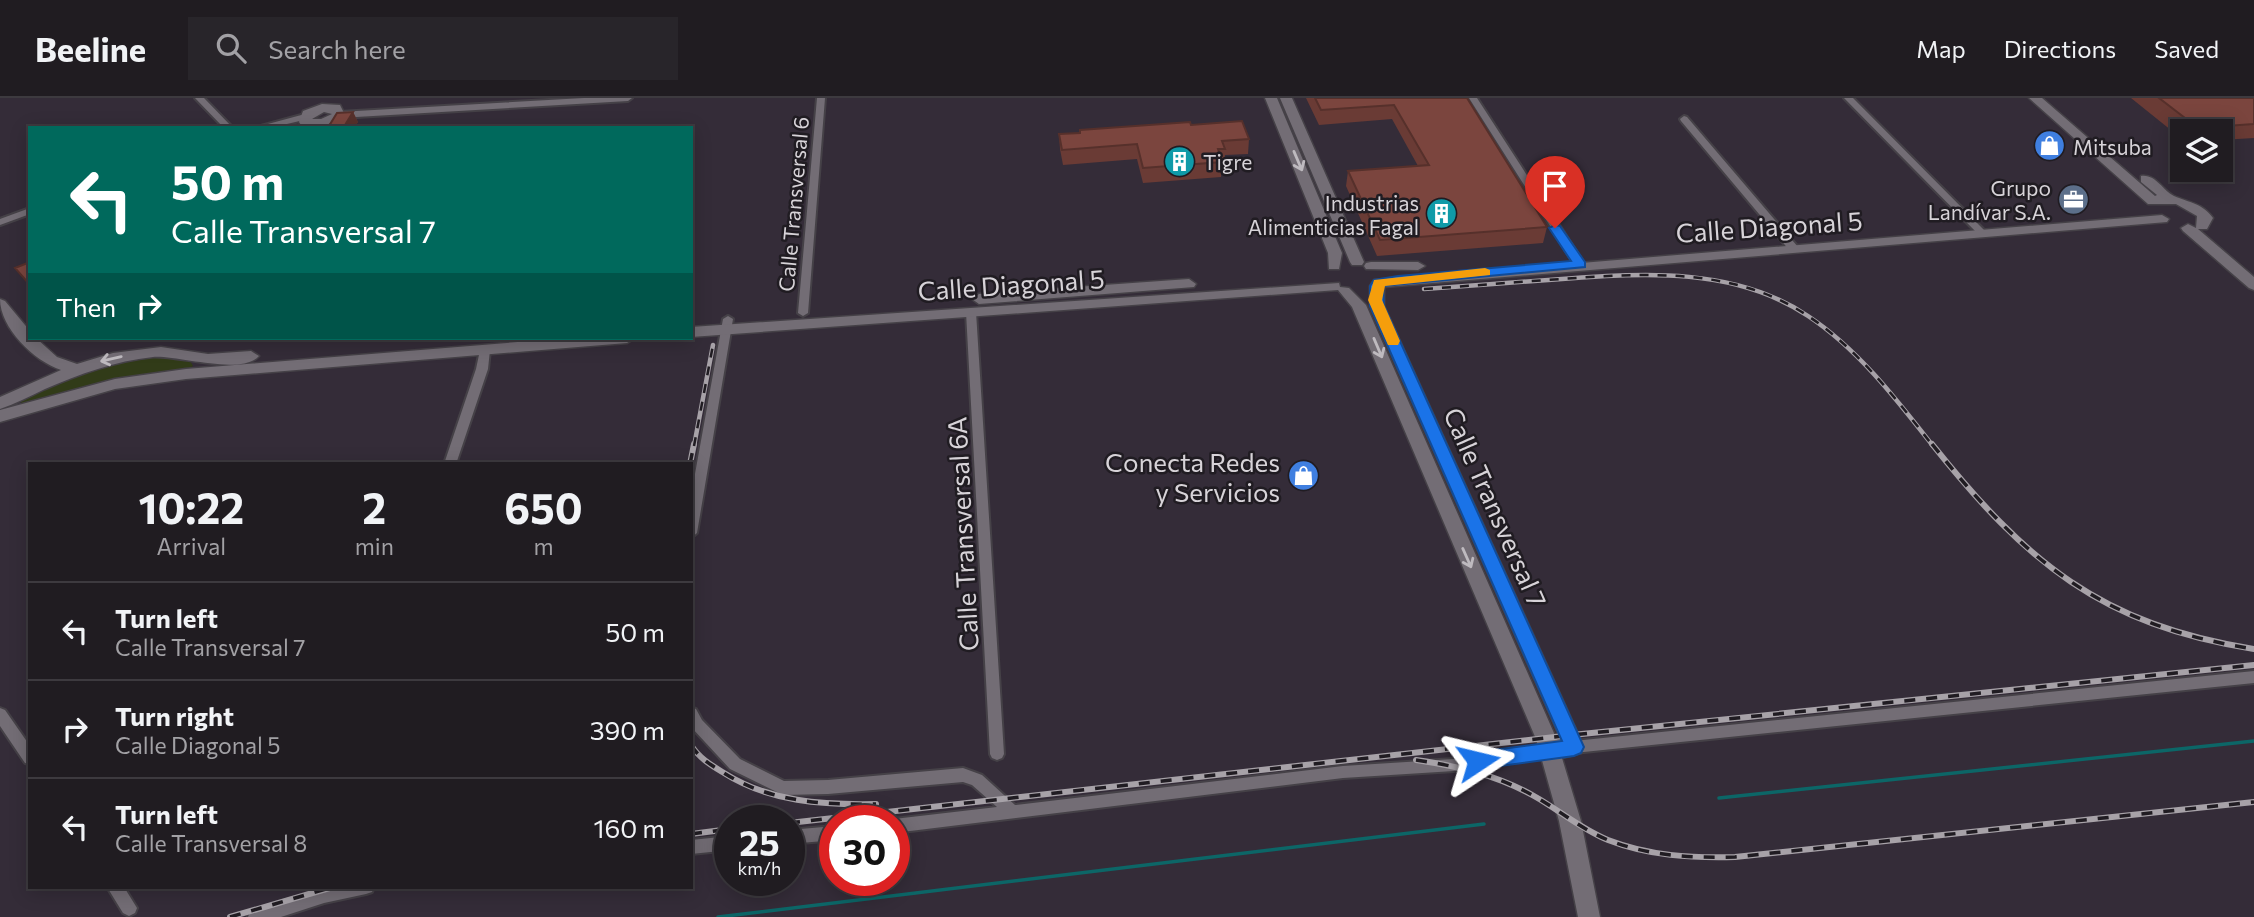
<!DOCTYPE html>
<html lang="en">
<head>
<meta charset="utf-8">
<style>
  :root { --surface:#201c21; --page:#28252a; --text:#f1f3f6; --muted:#a2a1a5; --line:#3d3a3f }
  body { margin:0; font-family:Commissioner,sans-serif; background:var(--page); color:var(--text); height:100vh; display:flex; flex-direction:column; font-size:26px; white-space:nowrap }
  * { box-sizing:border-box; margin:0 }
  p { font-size:23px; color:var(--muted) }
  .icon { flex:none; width:38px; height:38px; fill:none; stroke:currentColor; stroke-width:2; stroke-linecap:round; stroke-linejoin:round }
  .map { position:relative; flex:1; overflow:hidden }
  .side { position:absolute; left:28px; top:364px; width:665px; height:427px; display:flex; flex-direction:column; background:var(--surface); border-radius:0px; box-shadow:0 4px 18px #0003,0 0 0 2px var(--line) }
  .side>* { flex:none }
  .banner { position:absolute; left:28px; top:28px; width:665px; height:214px; border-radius:0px; box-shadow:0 4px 18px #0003,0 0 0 2px var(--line); background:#00695c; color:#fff; overflow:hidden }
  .buttons { position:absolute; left:2170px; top:21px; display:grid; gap:14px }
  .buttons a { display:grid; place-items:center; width:63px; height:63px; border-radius:0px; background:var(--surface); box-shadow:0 4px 18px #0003,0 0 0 2px var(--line); font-size:35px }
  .speed { position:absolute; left:714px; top:707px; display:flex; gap:14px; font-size:35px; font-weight:700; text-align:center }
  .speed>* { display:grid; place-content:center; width:91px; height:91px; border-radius:50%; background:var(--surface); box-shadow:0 4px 18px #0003,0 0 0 2px var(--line); line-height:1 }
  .speed small { font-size:18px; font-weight:400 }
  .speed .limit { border:10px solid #d22; background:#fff; color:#111 }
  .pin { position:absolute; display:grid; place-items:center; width:60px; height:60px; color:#fff; margin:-72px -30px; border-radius:50% 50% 50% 0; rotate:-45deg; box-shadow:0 0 7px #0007 }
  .pin .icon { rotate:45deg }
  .me { position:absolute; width:77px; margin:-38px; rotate:80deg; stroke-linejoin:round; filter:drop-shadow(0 0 5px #0008) }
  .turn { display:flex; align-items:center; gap:24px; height:147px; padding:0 28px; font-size:32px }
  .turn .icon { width:91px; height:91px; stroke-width:2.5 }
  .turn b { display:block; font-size:49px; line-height:60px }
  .then { display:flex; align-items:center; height:66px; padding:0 28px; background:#0003; gap:14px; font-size:26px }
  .eta { display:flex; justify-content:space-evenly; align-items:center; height:119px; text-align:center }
  .eta b { font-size:42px; font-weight:700; line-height:49px }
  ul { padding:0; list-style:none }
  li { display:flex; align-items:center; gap:21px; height:98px; padding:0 28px; border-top:2px solid var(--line) }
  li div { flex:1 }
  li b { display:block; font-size:26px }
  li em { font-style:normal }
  header { display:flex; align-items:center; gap:42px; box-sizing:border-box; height:98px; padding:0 35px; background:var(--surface); border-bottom:2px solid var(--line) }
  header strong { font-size:33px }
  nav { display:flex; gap:38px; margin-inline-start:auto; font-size:24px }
  .search { width:490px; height:63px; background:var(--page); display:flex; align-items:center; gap:18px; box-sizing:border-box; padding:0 24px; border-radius:0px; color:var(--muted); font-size:26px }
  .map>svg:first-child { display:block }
  .built { fill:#342c38; fill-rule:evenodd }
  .green { fill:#313b18 }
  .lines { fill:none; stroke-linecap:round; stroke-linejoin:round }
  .stream { stroke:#0c6667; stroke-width:3.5 }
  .street-casing { stroke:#454147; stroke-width:4 }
  .secondary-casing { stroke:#454147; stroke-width:3 }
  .street { fill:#736d75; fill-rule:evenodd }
  .secondary { fill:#736d75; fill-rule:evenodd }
  .rail-far1-casing { stroke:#a7a2a8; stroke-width:4.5 }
  .rail-casing { stroke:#a7a2a8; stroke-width:6 }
  .rail-far1 { stroke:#201c22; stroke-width:2.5; stroke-dasharray:9; stroke-linecap:butt }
  .rail { stroke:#201c22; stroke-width:3.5; stroke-dasharray:11; stroke-linecap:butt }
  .wall { fill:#6a3b35 }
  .shaded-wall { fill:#56302b }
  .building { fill:#7b453e; stroke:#56302b; stroke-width:2 }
  .oneway { stroke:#bebabf }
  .route { fill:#1a73e8; stroke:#114b97; stroke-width:2 }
  .slow { fill:#f59e0b }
  .labels { text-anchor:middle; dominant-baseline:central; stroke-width:5; stroke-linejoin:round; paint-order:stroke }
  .far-poi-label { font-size:21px; fill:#d7d3d8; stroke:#201c22; text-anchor:start }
  .far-street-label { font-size:21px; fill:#d7d3d8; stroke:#201c22 }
  .street-label { font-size:26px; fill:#d7d3d8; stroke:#201c22 }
  .poi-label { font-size:26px; fill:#d7d3d8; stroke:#201c22; text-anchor:end }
</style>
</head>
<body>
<header>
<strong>Beeline</strong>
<div class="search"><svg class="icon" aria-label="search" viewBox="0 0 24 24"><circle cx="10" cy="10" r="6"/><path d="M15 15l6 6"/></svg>Search here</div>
<nav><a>Map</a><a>Directions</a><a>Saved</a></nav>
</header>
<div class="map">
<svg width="2254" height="819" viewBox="0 0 2254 819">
  <rect width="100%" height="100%" fill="#2a252c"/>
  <path class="built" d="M0 0H2254V819H0ZM30 30H691V240H30ZM2182 33H2221V72H2182ZM30 366H691V789H30ZM730 723H789V782H730ZM835 723H894V782H835Z"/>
  <path class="green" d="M165 258 189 261 193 268 184 273 23 308 20 303C61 272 115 262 165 258Z"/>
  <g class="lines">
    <path class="stream" d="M1719 700 2254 643
      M718 819 1484 726"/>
    <defs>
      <path id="street" d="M195 0H204L233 30H224Z
        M584 0H632L628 3 339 20 335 17 339 14Z
        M817 0H825L808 215 803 218 798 215Z
        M1469 0H1477L1585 167 1584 169H1576Z
        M1844 0H1853L1985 133V137H1979Z
        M305 16 309 19 308 21 270 30H253Z
        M1684 18 1687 19 1798 149V153H1790L1681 23 1680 21Z
        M30 110V116L0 127V121Z
        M971 211 976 214 1004 656 1002 660 997 662 992 660 990 656 966 214Z
        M728 218 733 221 697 435 691 440V398L723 221Z
        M485 248 490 252 488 271 456 366H444L476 271 480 252Z
        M2254 573V585L1574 655 1569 653 1567 649 1569 645 1574 643Z
        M691 609 696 611 702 622 740 661 784 683 828 682 963 670 982 677 1015 707 1343 668 1454 661 1550 646 1555 648 1557 652 1555 656 1550 658 1454 673 1343 680 894 735V723H890L894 721 997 709 972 687 963 684 828 696 783 697 730 671 692 630Z
        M0 610 5 612 30 648V666L25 665 0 628Z
        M835 728V742L789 746V732Z
        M730 738V752L691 756V742Z
        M107 789H124L137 810 135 815 129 818 123 815Z
        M330 789H374L372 794 366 796 324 805 281 819H248L250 814 256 811Z"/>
      <path id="secondary" d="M1265 0H1277L1342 155 1339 171H1329L1328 155Z
        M1280 0H1292L1364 164 1362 167H1352L1350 164Z
        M2029 0H2042L2155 98 2157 97 2141 84V78C2156 76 2162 92 2174 98 2190 105 2202 105 2213 120L2207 131H2198L2254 179V192L2249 190 2183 133 2181 130 2188 126 2196 130 2197 118 2176 106H2148Z
        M322 6 340 7 345 17 323 29 301 27 299 24 303 13ZM324 14 332 16 321 21H312Z
        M2162 117 2169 121 2167 124 1384 189V208L1584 649 1581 655 1562 660 1581 723 1600 819H1578L1559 723 1536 641 1352 209 1338 192 691 239V229L1339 185 1340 189 1349 190 1366 207 1557 642H1561L1370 208V188L1374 182Z
        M1371 164H1418L1425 168 1418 172 1366 171 1364 168 1366 165Z
        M1189 181 1196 186 1194 189 979 206 972 201 979 196Z
        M0 201 5 203 30 233V240H36L57 259 77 266 113 255 161 249 208 256 251 253 259 258C241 278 177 257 153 259 115 263 80 276 45 291 30 298 15 306 0 311V299L61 272C34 263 0 230 0 201Z
        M568 240H635L627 245 186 281 115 291 0 324V312L115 281 186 271Z"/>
    </defs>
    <use href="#street" class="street-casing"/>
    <use href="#secondary" class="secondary-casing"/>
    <use href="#street" class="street"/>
    <use href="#secondary" class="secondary"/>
    <defs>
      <path id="rail-far1" d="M1424 191C1470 188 1516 184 1562 181 1646 175 1735 169 1808 218 1858 251 1897 302 1933 348
        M694 348 713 247"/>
      <path id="rail" d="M1932 346C2026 464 2101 527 2254 551
        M690 366 694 346
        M691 647C699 660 711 667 724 675 770 704 822 707 876 706
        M1416 662C1457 668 1497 677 1534 698 1559 712 1581 731 1608 742 1649 758 1691 760 1735 759L2254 704
        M789 725 1572 637 2254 567
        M691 736 730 731
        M230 819 333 789"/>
    </defs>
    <use href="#rail-far1" class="rail-far1-casing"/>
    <use href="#rail" class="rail-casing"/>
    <use href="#rail-far1" class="rail-far1"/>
    <use href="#rail" class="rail"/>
  </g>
  <path class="wall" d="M1306 0H1467L1547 129 1543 145 1377 158 1346 88 1348 73 1418 68 1392 21 1319 27Z
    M2131 0H2254V40L2221 42V33H2182V41Z
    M353 14 358 24 354 30H330L329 28Z
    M1191 27 1249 41 1248 56 1225 57 1224 66H1222L1221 79 1143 85 1137 61 1063 67 1060 51 1059 36Z"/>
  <path class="shaded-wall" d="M353 14 358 24 354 30H347L345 27Z"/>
  <path class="building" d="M1315 0H1467L1547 129 1380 142 1348 73 1429 67 1394 7 1321 12Z
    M2159 0H2254V26L2198 30Z
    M353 14 345 27 329 28 337 15Z
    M1242 23 1249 41 1222 43 1225 51H1218L1222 64 1143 70 1137 46 1062 52 1059 36 1080 35V32L1190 24 1191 27Z
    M30 164V187L15 170Z"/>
  <defs><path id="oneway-shaft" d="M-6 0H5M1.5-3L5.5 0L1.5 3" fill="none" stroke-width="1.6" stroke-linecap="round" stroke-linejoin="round" transform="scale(1.75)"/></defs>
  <g class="oneway">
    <use href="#oneway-shaft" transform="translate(1298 63) rotate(67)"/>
    <use href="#oneway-shaft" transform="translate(1378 250) rotate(67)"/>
    <use href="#oneway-shaft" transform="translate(111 261) rotate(167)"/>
    <use href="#oneway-shaft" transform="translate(1467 460) rotate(66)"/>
  </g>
  <path class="route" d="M1555 127 1560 128 1585 164V169L1383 188 1384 208 1584 649 1581 655 1574 658 1478 671 1471 669 1469 663 1471 657 1478 654 1562 643 1370 208V188L1374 182 1398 178 1571 163 1549 130Z"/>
  <path class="slow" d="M1485 170 1490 172V177L1385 188 1382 202 1400 243 1398 247H1388L1368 202 1374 182Z"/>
  <defs>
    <symbol id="shop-disc" viewBox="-11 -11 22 22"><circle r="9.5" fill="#3f7fe0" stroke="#201c22"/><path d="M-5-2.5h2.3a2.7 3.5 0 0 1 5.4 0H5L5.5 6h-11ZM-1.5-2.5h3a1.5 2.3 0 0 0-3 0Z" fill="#fff"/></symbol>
    <symbol id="building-disc" viewBox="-11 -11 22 22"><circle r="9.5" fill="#0f9aa8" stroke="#201c22"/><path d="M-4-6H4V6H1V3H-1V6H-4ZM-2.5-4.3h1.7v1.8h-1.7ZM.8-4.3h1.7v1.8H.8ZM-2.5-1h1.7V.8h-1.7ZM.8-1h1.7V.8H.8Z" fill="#fff"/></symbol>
    <symbol id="office-disc" viewBox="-11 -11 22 22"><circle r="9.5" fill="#5c6f8a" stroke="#201c22"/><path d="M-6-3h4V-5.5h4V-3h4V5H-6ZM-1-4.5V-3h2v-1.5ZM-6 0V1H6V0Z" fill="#fff"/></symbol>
  </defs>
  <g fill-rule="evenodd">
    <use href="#shop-disc" x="2032" y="30" width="35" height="35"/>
    <use href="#building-disc" x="1162" y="46" width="35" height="35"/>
    <use href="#office-disc" x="2056" y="84" width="35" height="35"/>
    <use href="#building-disc" x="1424" y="98" width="35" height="35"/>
    <use href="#shop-disc" x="1286" y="360" width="35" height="35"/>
  </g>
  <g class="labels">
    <g class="far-poi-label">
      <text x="2073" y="48">Mitsuba</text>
      <text x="1203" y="63">Tigre</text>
      <text x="2051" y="89" text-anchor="end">Grupo<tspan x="2051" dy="24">Landívar S.A.</tspan></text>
      <text x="1419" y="104" text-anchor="end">Industrias<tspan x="1419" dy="24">Alimenticias Fagal</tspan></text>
    </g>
    <g class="far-street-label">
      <text transform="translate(793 106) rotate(-85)">Calle Transversal 6</text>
    </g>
    <g class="street-label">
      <text transform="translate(1769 128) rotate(-4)">Calle Diagonal 5</text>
      <text transform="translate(1011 186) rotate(-4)">Calle Diagonal 5</text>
      <text transform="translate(1496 409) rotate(66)">Calle Transversal 7</text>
      <text transform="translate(962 436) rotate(-93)">Calle Transversal 6A</text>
    </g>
    <g class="poi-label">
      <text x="1280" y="363">Conecta Redes<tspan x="1280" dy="30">y Servicios</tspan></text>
    </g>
  </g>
</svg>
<div class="buttons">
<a><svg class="icon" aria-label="layers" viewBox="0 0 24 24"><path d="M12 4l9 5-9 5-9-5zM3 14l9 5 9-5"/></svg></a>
</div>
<div class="speed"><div>25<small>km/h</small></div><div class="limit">30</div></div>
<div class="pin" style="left:1555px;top:130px;background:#d93025"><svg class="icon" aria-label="arrive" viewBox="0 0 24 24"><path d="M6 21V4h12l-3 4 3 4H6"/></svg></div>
<svg class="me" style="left:1478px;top:663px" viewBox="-20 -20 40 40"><path d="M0-17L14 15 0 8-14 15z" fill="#1a73e8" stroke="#fff" stroke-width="4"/></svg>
<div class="banner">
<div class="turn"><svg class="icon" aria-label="left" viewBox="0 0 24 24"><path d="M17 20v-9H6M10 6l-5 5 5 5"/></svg><div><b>50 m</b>Calle Transversal 7</div></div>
<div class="then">Then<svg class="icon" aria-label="right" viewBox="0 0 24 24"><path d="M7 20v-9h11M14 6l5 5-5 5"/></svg></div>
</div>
<section class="side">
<div class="eta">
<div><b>10:22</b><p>Arrival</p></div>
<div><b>2</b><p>min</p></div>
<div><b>650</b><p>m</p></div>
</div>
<ul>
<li><svg class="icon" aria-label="left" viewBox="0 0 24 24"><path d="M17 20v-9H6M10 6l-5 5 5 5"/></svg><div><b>Turn left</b><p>Calle Transversal 7</p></div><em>50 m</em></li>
<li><svg class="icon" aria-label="right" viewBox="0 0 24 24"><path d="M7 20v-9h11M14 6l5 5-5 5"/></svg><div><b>Turn right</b><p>Calle Diagonal 5</p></div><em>390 m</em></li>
<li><svg class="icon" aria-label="left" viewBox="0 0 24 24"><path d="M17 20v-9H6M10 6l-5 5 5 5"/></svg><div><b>Turn left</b><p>Calle Transversal 8</p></div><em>160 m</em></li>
</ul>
</section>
</div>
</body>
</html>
